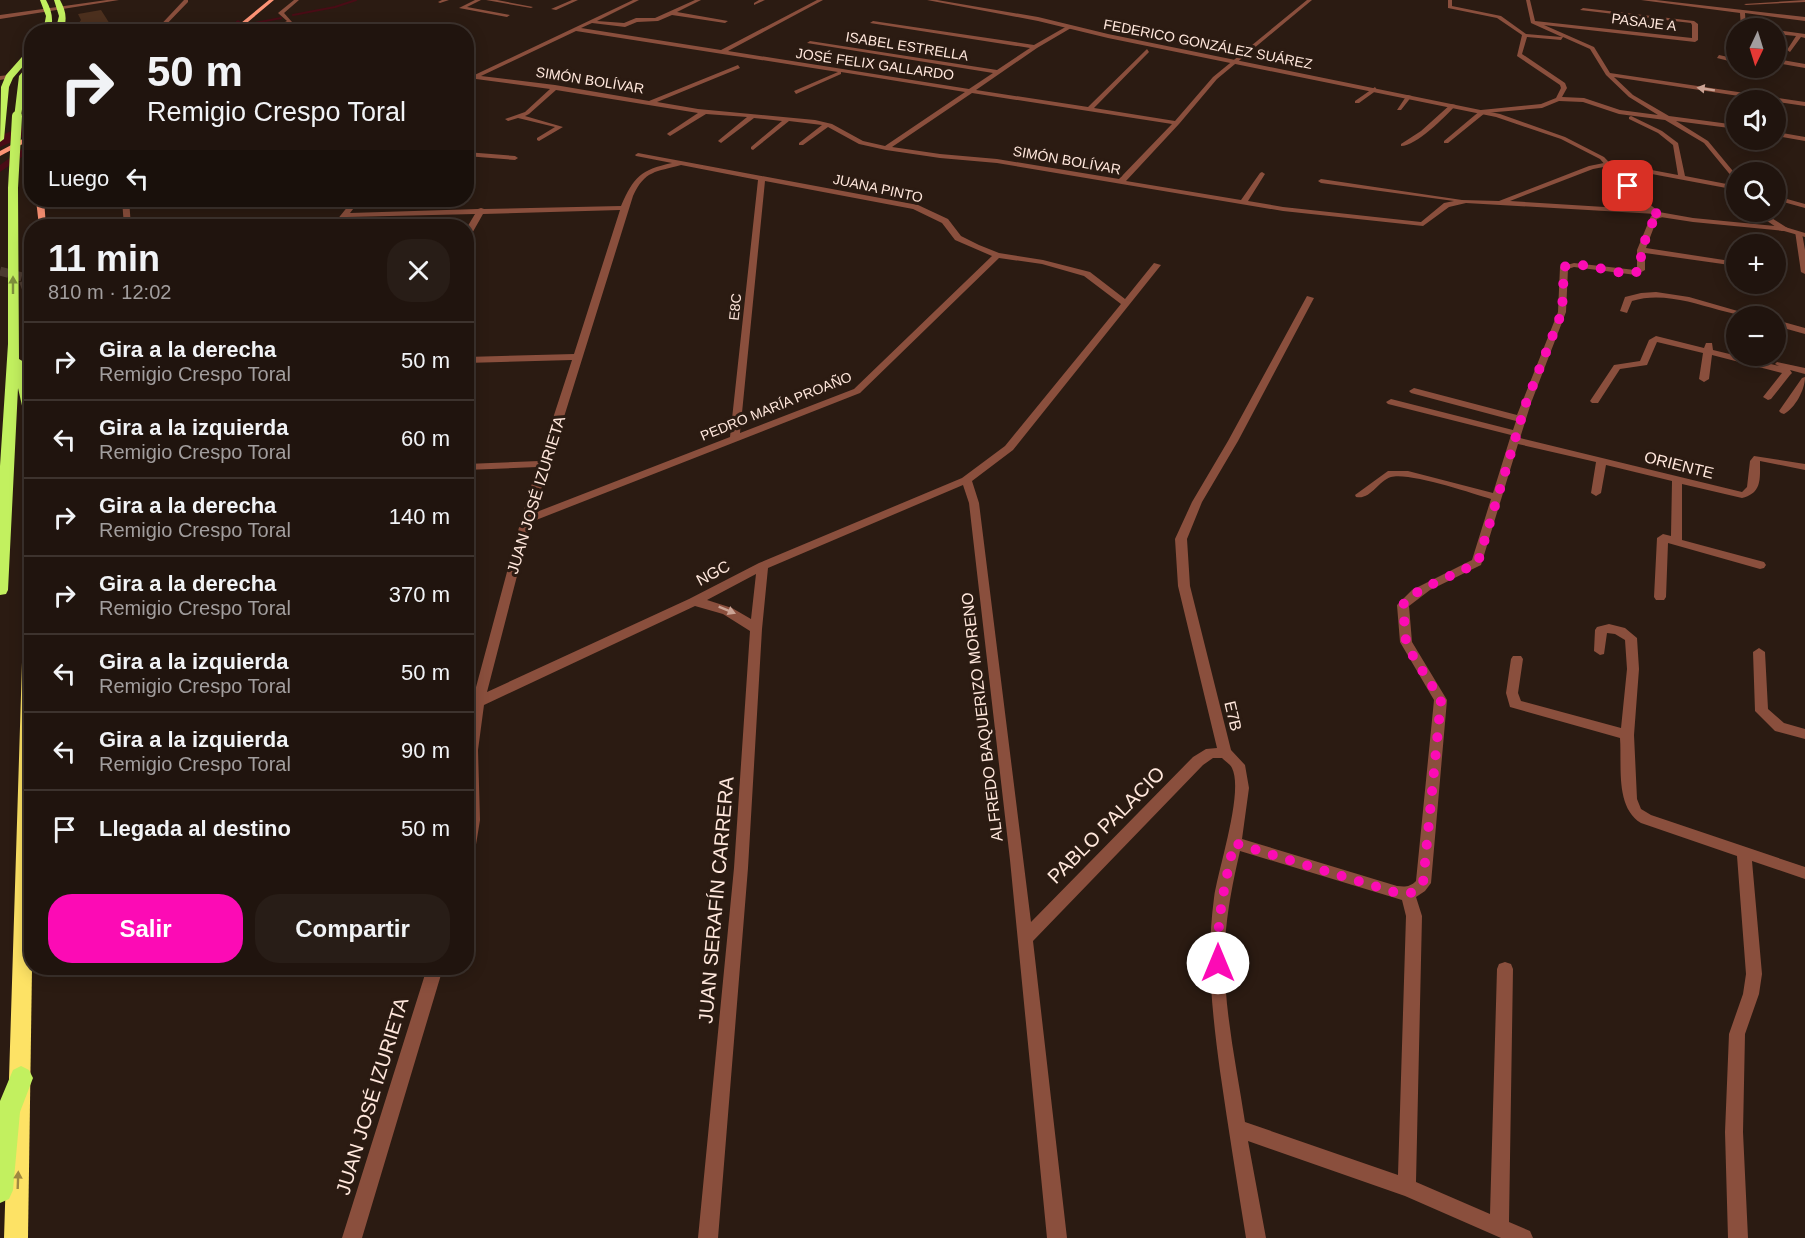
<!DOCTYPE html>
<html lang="es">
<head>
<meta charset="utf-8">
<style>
  :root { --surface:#20140e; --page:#281d17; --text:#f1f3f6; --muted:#a29e9e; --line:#3d332e; --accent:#fc0bb5 }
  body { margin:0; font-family:Helvetica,sans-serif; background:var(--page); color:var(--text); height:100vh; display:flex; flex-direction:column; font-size:22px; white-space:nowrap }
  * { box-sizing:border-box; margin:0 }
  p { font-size:20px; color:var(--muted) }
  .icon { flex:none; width:33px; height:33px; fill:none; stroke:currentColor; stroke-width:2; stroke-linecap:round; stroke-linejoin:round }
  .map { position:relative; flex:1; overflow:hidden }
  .drawer { position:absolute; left:24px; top:219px; width:450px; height:756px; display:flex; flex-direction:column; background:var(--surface); border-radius:24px; box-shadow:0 3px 15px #0003,0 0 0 2px var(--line) }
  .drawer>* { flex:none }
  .guide { position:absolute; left:24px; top:24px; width:450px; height:183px; border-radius:24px; box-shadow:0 3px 15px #0003,0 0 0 2px var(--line); background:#20140e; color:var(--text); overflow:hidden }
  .needle { width:39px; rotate:184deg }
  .tools { position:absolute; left:1726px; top:18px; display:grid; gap:12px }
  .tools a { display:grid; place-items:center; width:60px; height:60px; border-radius:50%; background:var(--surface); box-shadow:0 3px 15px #0003,0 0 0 2px var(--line); font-size:30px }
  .pin { position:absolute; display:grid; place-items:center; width:51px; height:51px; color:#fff; margin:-26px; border-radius:12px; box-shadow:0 3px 9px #0006 }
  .me { position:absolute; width:66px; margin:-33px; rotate:0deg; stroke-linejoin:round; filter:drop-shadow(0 0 4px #0008) }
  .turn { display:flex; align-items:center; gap:21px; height:126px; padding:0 24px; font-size:27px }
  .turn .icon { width:78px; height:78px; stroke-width:2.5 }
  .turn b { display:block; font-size:42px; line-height:51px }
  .then { display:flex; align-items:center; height:57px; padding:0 24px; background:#0003; gap:12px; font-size:22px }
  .round { display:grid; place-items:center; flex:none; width:63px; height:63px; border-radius:24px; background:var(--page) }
  .head { display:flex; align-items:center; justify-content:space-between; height:102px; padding:0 24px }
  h1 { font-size:36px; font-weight:600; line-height:45px }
  .button { display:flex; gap:12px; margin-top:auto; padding:12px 24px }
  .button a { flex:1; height:69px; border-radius:24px; background:var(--accent); color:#fff; font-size:24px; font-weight:600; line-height:69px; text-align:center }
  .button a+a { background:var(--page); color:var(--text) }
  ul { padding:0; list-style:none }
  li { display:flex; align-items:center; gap:18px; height:78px; padding:0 24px; border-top:2px solid var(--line) }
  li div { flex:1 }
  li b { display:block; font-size:22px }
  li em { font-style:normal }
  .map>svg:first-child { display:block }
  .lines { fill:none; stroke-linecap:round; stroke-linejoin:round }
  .stream { stroke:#4a0c16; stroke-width:2 }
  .canal { fill:#4a0c16; fill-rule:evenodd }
  .river { fill:#4a0c16; fill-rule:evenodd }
  .building { fill:#4c301e }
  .secondary-tunnel { stroke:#4b3a30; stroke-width:9; stroke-dasharray:9 4.5; stroke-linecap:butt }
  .minor { fill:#8a4f3d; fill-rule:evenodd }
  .tertiary { fill:#8a4f3d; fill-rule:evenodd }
  .secondary { fill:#fd9375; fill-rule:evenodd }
  .primary { fill:#fde265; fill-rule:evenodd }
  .trunk { fill:#c2f05f; fill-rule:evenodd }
  .trunk-bridge { stroke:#c2f05f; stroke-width:10 }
  .oneway { fill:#caa394 }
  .oneway2 { fill:#7e903c }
  .oneway3 { fill:#9e8840 }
  .route { stroke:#fc0bb5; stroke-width:10; stroke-dasharray:0 18 }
  .labels { text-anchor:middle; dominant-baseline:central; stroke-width:6; stroke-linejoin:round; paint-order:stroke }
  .far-street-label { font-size:14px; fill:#ffe7dc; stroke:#2b1b12 }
  .street-label { font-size:16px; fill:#ffe7dc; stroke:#2b1b12 }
  .near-street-label { font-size:20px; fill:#ffe7dc; stroke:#2b1b12 }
</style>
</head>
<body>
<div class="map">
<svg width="1805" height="1238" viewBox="0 0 1805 1238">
  <rect width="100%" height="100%" fill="#2b1b12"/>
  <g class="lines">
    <path class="stream" d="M293 15 335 7 356 0
      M255 23 281 18"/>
    <path class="canal" d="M32 142V150L0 172V165Z"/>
    <path class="river" d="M238 20 244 24 237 32H222Z
      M32 122V133L0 147V136Z"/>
  </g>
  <path class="building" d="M101 10 115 32H72L81 20 78 14Z"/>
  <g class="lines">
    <path class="secondary-tunnel" d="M0 271 22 277 32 303"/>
    <path class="minor" d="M107 0H119L0 19V15Z
      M184 0H188V2L159 32H154Z
      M294 0H299L284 13 292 22 272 32H265L287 21 278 13Z
      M442 0H449L440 3 438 2Z
      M475 0H481L467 7 510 15 507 17 459 8Z
      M486 0H497L533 7 531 8Z
      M572 0H578L556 10 551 9Z
      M633 0H639L597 21 624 23 636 18H655L695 0H701L677 12 728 21 725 23 672 15 658 21 637 22 625 27 592 23 581 28 721 50 817 0H823L728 51 969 89 993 73 807 43 810 41 997 70 1030 48 870 23 873 21 1034 45 1069 25 1071 28 1037 48 976 90 1088 107 1147 49 1149 52 1094 108 1175 121 1213 77 1307 0H1312L1217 79 1179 124 1126 181 1241 200 1260 173 1262 172 1265 174 1248 201 1283 207 1421 222 1444 203 1454 201 1321 183 1318 181 1321 179 1462 200 1499 201 1589 166 1609 162 1678 175 1673 145 1658 133 1629 119V117L1631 116 1662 131 1678 143 1685 176 1737 186V190L1609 166 1593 169 1510 201 1653 210H1656V214L1466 203 1449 207 1423 226 1283 211 997 163 940 158 886 150 859 144 828 127 803 145H799V143L822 125 789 121 753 150 751 149V147L782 121 754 118 721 143 718 141 719 140 747 117 706 114 670 136 667 134 668 133 698 113 556 90 529 114 525 116 563 127 539 141 537 140V138L555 127 518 118 508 121 505 119 525 112 550 89 476 79 466 83V79ZM576 31 838 72 794 91 796 94 841 74V72L965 92 885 146 863 141 832 124 815 120 698 109 657 102 740 68 738 65 649 101 555 85 481 76ZM972 93 1172 124 1119 179 997 159 940 154 892 147Z
      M759 0H765L754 5V3Z
      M1448 0H1452V6L1501 16 1526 34 1562 37 1531 23 1526 0H1530L1535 21 1692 38V25L1691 23 1580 10 1583 8 1694 21 1698 24V40L1695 42 1544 25 1594 47 1610 73 1805 102V106L1614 77 1633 95 1669 116 1737 125V129L1676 121 1708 141 1737 176V183L1704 143 1665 120 1619 114 1583 102 1559 101 1542 108 1485 113 1448 143H1444V141L1481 110 1541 104 1556 98 1561 88 1560 85 1517 56 1522 35 1497 18 1448 8ZM1527 37 1561 40 1563 37 1590 49 1606 75 1629 97 1658 115 1620 110 1584 98 1562 97 1567 88 1565 83 1522 54Z
      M1641 0H1656L1805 17V21L1745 13 1746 28H1741L1740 13Z
      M1805 0V2L1746 5 1744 4Z
      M1776 30 1805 34V38L1801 37 1790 52 1787 50 1796 36 1776 34Z
      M1719 55 1737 59V63L1717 58Z
      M1776 59 1805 64V68L1776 63Z
      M9 75 11 78 0 80V76Z
      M1375 87 1377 90 1359 103H1355V101Z
      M1407 95 1412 96 1401 110H1397Z
      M1451 104 1456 105C1445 117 1416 146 1401 146V144L1421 131Z
      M1776 132 1805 137V141L1776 136Z
      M466 152 515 156 518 158 515 160 466 156Z
      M638 153 918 205 948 219 961 236 979 245 999 253 1043 260 1090 272 1125 299 1154 263 1161 265 1013 450 972 481 979 503 1031 922 1193 757 1206 749 1217 748 1178 586 1175 539 1192 502 1228 441 1307 296 1314 298 1238 441 1202 502 1187 539 1190 586 1231 750 1245 765 1249 788 1242 839 1397 886C1405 887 1410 887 1416 881L1434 700 1400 642 1397 605 1412 590 1472 560 1491 499C1471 493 1409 472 1391 477 1378 481 1371 500 1356 497L1355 495 1388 471H1408L1493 493 1511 435 1388 404 1386 402 1391 399 1513 430 1516 421 1411 393 1409 391 1414 388 1517 415 1558 312 1560 267 1574 263 1635 270 1637 269V250L1651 216 1661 214 1665 216 1657 219 1646 248 1737 262V266L1645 253V270L1636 275 1574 267 1568 269 1566 312 1531 403 1520 438 1742 492 1747 487 1750 461 1754 456 1805 464V470L1760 461C1760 479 1762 493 1742 498L1682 484V540L1764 562 1766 565 1764 568 1760 569 1668 543 1666 597 1664 600H1656L1654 597 1657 538 1663 534 1671 536 1672 481 1606 465 1601 493 1596 496 1591 493 1596 462 1518 444 1481 565 1430 590 1409 606 1412 642 1447 700 1431 883 1425 891 1416 897 1422 916 1416 1182 1490 1214 1497 969 1499 964 1505 962 1511 964 1513 969 1509 1222 1530 1231 1533 1238H1501L1405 1196 1248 1141 1266 1238H1246C1237 1182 1228 1127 1220 1071 1212 1011 1206 958 1214 898 1218 869 1244 792 1232 768 1230 764 1225 761 1222 758H1213L1203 765 1033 941 1067 1238H1047L1010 860 969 503 963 485 768 568 762 629 748 868 718 1238H698L734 868 750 631 723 614 695 606 484 705 478 750 480 820 473 863 471 867 466 869V735L472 702 521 520 537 467 466 470V464L539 461 572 360 466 363V357L574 354 620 210 483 214 470 237 466 239V229L475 214 347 217 339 226H332L353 200H360L350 213 478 209 481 208 484 209 621 206C634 177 640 170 672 163L636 156 635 155ZM681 165 758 180 730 437 534 513 633 196C645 170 656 172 681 165ZM765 181 913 209 942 223 955 240 992 256 854 389 740 433ZM999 258 1042 264 1084 276 1121 304 1005 446 962 478 759 563 689 599 487 692 531 522 860 393ZM756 574 751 619 732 608 707 600ZM1240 851 1402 900 1406 916 1398 1175 1245 1122C1236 1063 1222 1002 1225 942 1227 911 1233 881 1240 851Z
      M1776 196 1805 204V208L1776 200Z
      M122 200H129L131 226H124Z
      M1754 212H1762L1789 229 1782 231Z
      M1795 231 1802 233 1805 250V274L1801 272Z
      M1656 292 1689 297 1755 316C1743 317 1731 313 1719 310 1691 302 1660 292 1632 301L1627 313 1620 311 1625 297 1641 293Z
      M1776 320 1805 328V334L1776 326Z
      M1656 336 1704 348 1706 343H1712L1713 350 1779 366 1775 364 1777 362 1805 368V374L1790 370 1792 373 1790 375 1771 399 1768 400 1763 397 1782 373 1712 355 1709 379 1704 382 1699 379 1703 353 1657 342 1647 365 1620 369 1598 403H1592L1590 401 1614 365 1640 361 1649 340Z
      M1805 377C1805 390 1795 408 1784 414L1781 413 1779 411 1802 378Z
      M1609 624 1625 628 1637 638 1639 669 1634 735 1637 799 1641 809 1651 815 1805 867V879L1752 861 1762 974 1759 994 1745 1034 1743 1132 1748 1238H1728L1725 1132 1729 1034 1743 994 1746 974 1737 856 1641 823C1615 807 1622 766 1620 738L1510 707 1506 693 1511 659 1513 656H1521L1523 659 1518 693 1521 701 1621 728 1627 669 1625 640 1615 634 1607 633 1604 654 1600 655 1594 651 1595 630 1597 627Z
      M1759 648 1765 652 1768 709 1784 723 1805 729V739L1775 731 1755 711 1753 652Z
      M427 968H443L362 1238H342Z"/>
    <path class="tertiary" d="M927 0H937L1038 17 1108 34 1500 114 1565 137 1604 157 1646 201 1659 212 1693 218 1785 227 1805 233V237L1784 231 1693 222 1654 216 1640 205 1600 159 1561 139 1496 117 1108 38 1038 21Z"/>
    <path class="secondary" d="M269 0H274L236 32H230Z
      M32 134V139L0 156V151Z
      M36 200H44L46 226H39Z"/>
    <path class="primary" d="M32 561V968L28 1238H4L25 566Z"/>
    <path class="trunk" d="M40 0H46C52 11 54 20 50 32H43L46 16Z
      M54 0H60C66 11 68 20 62 32H55L59 16Z
      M29 49H32V56L13 78 9 87 4 139 0 142 1 87 6 75Z
      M29 64H32V71L27 76 21 116 14 118 19 76Z
      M13 185 18 188 19 359 24 362 32 391V423L25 419 18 388 8 590 6 594 0 595V466L8 344V188Z
      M21 1066 29 1070 33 1078 20 1112 13 1190 9 1199 0 1203V1101L13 1070Z"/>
    <path class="trunk-bridge" d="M13 188 17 116"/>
  </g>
  <defs><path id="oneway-solid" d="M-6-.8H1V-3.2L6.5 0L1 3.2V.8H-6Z" transform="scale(1.5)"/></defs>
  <g class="oneway">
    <use href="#oneway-solid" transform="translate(1706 89) rotate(-171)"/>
    <use href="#oneway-solid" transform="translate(727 610) rotate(22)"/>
  </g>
  <use class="oneway2" href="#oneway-solid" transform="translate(13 285) rotate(-90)"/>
  <use class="oneway3" href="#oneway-solid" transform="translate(18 1180) rotate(-88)"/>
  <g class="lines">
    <path class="route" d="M1218 963C1216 922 1225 883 1234 843L1397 893C1409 895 1415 893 1423 883L1441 700 1413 656 1406 642 1403 605C1411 589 1460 574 1478 562L1526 403 1562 312 1564 267C1585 258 1624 281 1641 270V250L1654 219 1661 216 1649 209 1628 186"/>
  </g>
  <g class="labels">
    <g class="far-street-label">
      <text transform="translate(1644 22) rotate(7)">PASAJE A</text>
      <text transform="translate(1208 44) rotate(11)">FEDERICO GONZÁLEZ SUÁREZ</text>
      <text transform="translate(907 46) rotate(9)">ISABEL ESTRELLA</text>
      <text transform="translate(875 64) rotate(8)">JOSÉ FELIX GALLARDO</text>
      <text transform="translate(590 80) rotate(9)">SIMÓN BOLÍVAR</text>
      <text transform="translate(1067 160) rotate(10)">SIMÓN BOLÍVAR</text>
      <text transform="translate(878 188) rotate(12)">JUANA PINTO</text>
      <text transform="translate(735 307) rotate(-84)">E8C</text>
      <text transform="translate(776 406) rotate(-22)">PEDRO MARÍA PROAÑO</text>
    </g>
    <g class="street-label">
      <text transform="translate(1679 465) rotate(14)">ORIENTE</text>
      <text transform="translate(536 495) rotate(-73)">JUAN JOSÉ IZURIETA</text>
      <text transform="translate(713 573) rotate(-28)">NGC</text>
      <text transform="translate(1233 716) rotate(77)">E7B</text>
      <text transform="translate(982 717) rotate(-97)">ALFREDO BAQUERIZO MORENO</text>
    </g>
    <g class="near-street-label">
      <text transform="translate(1106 825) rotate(-45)">PABLO PALACIO</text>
      <text transform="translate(716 900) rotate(-85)">JUAN SERAFÍN CARRERA</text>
      <text transform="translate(372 1096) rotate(-73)">JUAN JOSÉ IZURIETA</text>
    </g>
  </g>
</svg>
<div class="tools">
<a><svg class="needle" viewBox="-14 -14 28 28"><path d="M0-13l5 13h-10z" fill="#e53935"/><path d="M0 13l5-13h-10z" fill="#a29e9e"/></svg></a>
<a><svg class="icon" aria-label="sound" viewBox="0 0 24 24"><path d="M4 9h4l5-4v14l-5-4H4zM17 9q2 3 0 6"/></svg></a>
<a><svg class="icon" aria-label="search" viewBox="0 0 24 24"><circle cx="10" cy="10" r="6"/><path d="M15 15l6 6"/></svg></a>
<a>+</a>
<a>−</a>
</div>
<div class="pin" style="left:1628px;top:186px;background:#d93025"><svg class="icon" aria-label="arrive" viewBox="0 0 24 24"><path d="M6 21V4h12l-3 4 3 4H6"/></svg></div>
<svg class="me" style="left:1218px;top:963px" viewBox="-20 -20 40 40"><circle r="19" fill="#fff"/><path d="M0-13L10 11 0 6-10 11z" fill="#fc0bb5"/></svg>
<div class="guide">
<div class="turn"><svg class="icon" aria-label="right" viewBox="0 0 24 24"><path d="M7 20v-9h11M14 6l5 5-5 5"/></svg><div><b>50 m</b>Remigio Crespo Toral</div></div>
<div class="then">Luego<svg class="icon" aria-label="left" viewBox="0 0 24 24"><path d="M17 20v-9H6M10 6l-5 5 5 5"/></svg></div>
</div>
<section class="drawer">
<div class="head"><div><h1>11 min</h1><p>810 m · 12:02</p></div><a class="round"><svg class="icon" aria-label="close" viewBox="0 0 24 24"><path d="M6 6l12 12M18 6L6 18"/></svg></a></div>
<ul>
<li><svg class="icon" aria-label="right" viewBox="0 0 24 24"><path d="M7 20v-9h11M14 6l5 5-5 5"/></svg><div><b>Gira a la derecha</b><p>Remigio Crespo Toral</p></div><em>50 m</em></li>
<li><svg class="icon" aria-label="left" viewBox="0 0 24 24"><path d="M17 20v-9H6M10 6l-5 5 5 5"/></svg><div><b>Gira a la izquierda</b><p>Remigio Crespo Toral</p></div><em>60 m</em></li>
<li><svg class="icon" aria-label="right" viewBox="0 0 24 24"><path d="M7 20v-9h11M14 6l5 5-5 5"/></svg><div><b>Gira a la derecha</b><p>Remigio Crespo Toral</p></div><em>140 m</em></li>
<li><svg class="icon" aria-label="right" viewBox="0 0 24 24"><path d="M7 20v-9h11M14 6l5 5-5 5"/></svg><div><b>Gira a la derecha</b><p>Remigio Crespo Toral</p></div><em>370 m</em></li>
<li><svg class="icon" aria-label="left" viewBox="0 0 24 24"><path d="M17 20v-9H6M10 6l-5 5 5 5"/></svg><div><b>Gira a la izquierda</b><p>Remigio Crespo Toral</p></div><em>50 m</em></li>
<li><svg class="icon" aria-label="left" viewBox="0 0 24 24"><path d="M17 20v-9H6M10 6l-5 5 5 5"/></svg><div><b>Gira a la izquierda</b><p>Remigio Crespo Toral</p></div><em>90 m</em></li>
<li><svg class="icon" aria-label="arrive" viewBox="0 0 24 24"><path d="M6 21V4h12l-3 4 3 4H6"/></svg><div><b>Llegada al destino</b></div><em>50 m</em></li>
</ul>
<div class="button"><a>Salir</a><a>Compartir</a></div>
</section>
</div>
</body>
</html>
